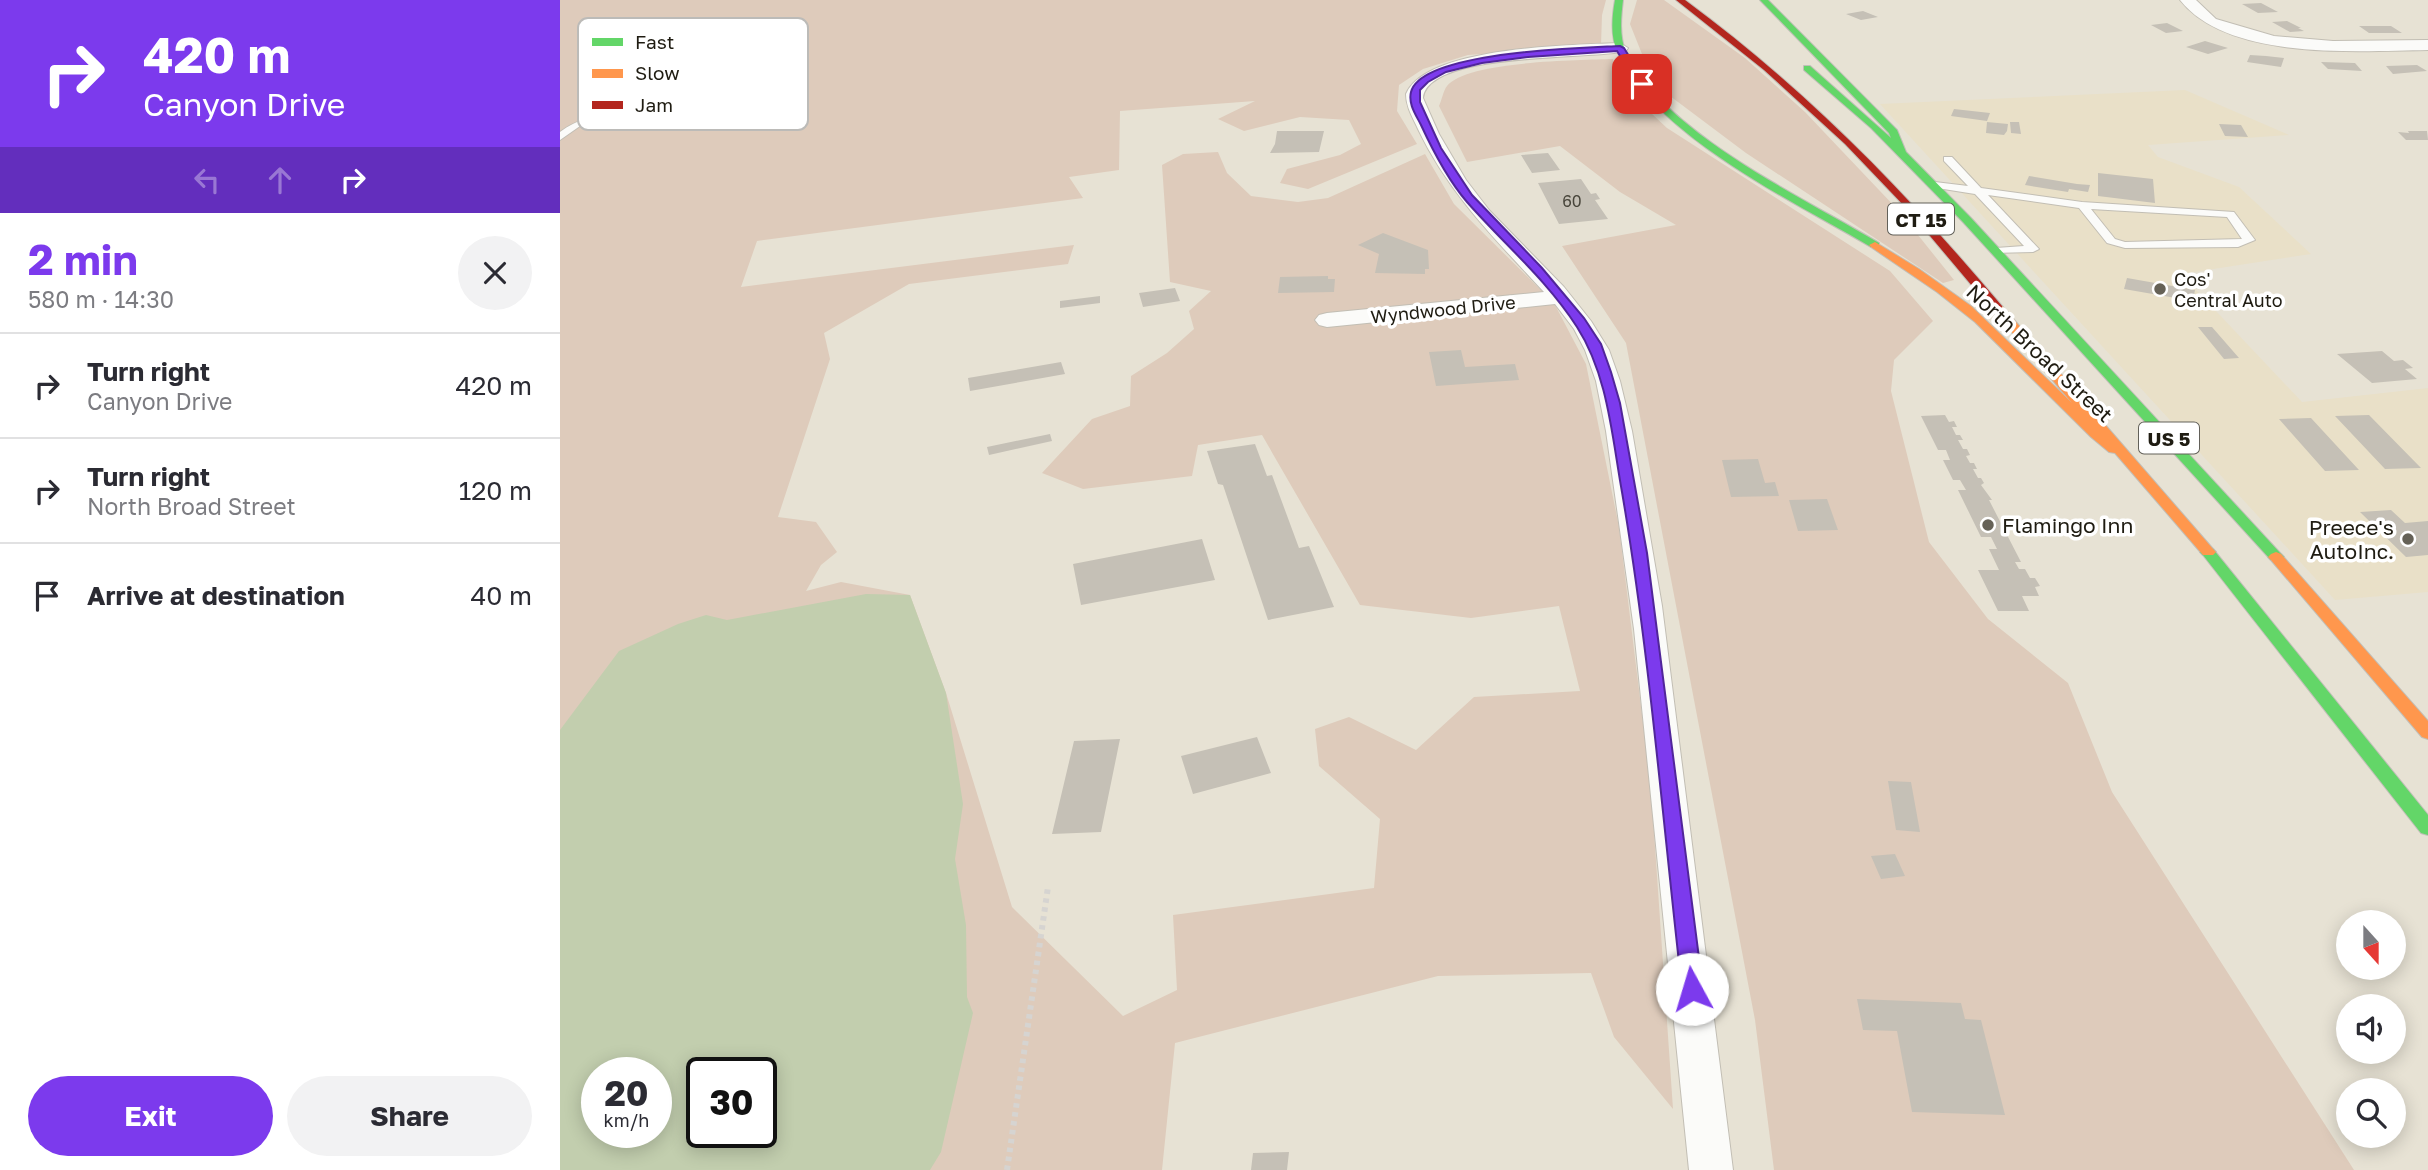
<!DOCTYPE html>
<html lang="en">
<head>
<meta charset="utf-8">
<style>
  :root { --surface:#fff; --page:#f2f2f3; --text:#2b2b33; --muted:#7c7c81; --line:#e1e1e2; --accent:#7c3aed }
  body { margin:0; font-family:"Golos Text",sans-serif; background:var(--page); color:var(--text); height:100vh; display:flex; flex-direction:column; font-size:26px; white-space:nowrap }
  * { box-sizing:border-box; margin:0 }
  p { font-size:23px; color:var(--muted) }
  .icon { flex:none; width:38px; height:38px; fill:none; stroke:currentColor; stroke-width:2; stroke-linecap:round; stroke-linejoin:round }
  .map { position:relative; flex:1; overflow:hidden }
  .sheet { display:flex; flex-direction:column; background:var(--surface); width:560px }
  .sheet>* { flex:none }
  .guide { background:#7c3aed; color:#fff; overflow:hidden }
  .needle { width:46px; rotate:159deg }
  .tools { position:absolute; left:1776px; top:910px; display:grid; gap:14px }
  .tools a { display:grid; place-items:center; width:70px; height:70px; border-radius:50%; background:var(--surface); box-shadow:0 4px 18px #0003; font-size:35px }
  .speed { position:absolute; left:21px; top:1057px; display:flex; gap:14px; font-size:35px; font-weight:700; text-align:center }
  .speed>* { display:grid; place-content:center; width:91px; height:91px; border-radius:50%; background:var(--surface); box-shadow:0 4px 18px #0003; line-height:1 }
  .speed small { font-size:18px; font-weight:400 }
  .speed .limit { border:4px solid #111; border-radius:10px; background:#fff; color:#111 }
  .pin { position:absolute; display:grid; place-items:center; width:60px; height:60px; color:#fff; margin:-30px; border-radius:14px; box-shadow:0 4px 10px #0006 }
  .me { position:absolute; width:77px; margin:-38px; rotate:354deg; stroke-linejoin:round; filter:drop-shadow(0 0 5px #0008) }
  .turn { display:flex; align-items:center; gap:24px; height:147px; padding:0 28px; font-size:32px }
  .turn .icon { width:91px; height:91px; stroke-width:2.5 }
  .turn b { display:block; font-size:49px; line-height:60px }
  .lanes { display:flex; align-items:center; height:66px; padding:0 28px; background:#0003; justify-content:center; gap:35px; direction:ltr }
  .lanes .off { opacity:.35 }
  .round { display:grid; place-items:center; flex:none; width:74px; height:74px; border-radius:37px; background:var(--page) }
  .summary { display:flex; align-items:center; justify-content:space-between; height:119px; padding:0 28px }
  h1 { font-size:42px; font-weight:700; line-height:52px; color:var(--accent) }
  .primary-button { display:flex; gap:14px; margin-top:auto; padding:14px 28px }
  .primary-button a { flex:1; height:80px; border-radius:42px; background:var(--accent); color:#fff; font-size:28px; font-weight:700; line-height:80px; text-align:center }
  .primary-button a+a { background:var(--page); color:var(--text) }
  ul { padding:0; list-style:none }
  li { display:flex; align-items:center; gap:21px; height:105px; padding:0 28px; border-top:2px solid var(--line) }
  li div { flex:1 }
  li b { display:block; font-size:26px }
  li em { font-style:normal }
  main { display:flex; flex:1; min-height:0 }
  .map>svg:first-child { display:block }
  .built { fill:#e9e0c8 }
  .green { fill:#decbbb; fill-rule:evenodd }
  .water { fill:#c2ceae; fill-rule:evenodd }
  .building { fill:#c5c0b6 }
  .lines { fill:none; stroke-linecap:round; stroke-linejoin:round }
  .lane-casing { stroke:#c2beb4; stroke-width:2 }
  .street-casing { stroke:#c2beb4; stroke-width:2 }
  .fast-casing { stroke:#c1bfb8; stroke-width:2 }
  .slow-casing { stroke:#c1bfb8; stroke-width:2 }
  .jam-casing { stroke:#c1bfb8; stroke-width:2 }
  .path { stroke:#d6d4d1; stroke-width:6; stroke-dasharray:4.5 4.5; stroke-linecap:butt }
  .lane { fill:#fbfbf9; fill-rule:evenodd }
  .street { fill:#fbfbf9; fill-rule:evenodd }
  .fast { fill:#63d668; fill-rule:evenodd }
  .slow { fill:#ff974d; fill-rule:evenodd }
  .jam { fill:#b3261e; fill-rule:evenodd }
  .route { fill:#7c3aed; stroke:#51269a; stroke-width:2 }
  .poi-dot { fill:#656156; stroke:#fff; stroke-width:2.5 }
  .labels { text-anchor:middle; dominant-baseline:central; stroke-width:7; stroke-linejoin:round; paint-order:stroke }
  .far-number-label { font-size:16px; fill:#48453b }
  .far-poi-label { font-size:18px; fill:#1f1c12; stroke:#fff; text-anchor:start }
  .far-street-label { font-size:18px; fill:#1f1c12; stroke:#fff }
  .shield { fill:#fff; stroke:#626059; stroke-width:2 }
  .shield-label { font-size:19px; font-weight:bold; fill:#1f1c12 }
  .street-label { font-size:21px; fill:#1f1c12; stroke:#fff }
  .poi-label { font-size:21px; fill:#1f1c12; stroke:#fff; text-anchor:start }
  .key { fill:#fff; stroke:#bcbbb8; stroke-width:2 }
  .key-label { font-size:19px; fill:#1f1c12 }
</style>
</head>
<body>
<main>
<section class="sheet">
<div class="guide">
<div class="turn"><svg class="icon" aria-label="right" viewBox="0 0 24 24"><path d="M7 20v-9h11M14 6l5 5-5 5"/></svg><div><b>420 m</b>Canyon Drive</div></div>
<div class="lanes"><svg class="icon off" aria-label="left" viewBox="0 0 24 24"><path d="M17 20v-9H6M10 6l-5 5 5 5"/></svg><svg class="icon off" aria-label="ahead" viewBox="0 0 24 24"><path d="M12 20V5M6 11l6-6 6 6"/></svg><svg class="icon" aria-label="right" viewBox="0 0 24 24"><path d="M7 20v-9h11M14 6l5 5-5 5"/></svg></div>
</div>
<div class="summary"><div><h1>2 min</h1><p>580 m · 14:30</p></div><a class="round"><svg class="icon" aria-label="close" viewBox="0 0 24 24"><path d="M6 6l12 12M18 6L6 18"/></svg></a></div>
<ul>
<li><svg class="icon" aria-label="right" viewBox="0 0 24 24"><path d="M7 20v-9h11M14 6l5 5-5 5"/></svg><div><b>Turn right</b><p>Canyon Drive</p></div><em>420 m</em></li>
<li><svg class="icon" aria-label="right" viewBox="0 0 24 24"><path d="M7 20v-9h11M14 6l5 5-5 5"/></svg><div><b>Turn right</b><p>North Broad Street</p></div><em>120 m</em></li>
<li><svg class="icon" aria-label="arrive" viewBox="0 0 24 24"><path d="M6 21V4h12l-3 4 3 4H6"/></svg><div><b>Arrive at destination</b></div><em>40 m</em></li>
</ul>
<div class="primary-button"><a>Exit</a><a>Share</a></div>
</section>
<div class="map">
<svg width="1868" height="1170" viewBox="0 0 1868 1170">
  <rect width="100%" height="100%" fill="#e7e2d4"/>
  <path class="built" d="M1625 90 1729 135 1588 145 1598 157 1679 187 1751 254 1621 274 1742 402 1868 388V592L1775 600 1320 104Z"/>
  <path class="green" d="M0 0H1046L1042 15 1041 45 908 55 863 69 839 85 837 111 857 144 748 189 720 183 727 169 780 155 801 144 789 120 740 117 684 131 658 119 695 101 560 111 559 170 509 177 523 198 197 241 181 287 514 245 508 264 349 284 264 333 270 359 218 517 256 522 277 552 261 565 246 591 281 582 350 595 386 693 452 907 563 1016 617 990 613 915 814 888 820 819 759 766 755 729 789 717 856 750 914 697 1020 691 999 606 911 618 800 605 702 435 638 445 632 476 523 489 482 473 532 419 570 406 571 376 607 353 634 329 629 311 651 291 610 282 602 165 623 154 658 152 667 173 691 196 738 202 768 198 865 154 894 204 994 303 1026 364 1059 527 1091 788 1113 1109 1054 1037 1031 973 878 976 615 1043 602 1170H0ZM37 1073H96V1132H37ZM142 1073H201V1132H142Z
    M1077 0H1104L1185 58 1245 112 1338 210 1394 280 1383 283 1186 153 1094 84 1070 24Z
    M1053 59 1060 84 1107 128 1330 271 1373 321 1334 360 1331 391 1369 542 1428 619 1508 683 1552 792 1794 1170H1214L1195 1020 1066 343 1002 246 1116 225 1060 192 1000 146 907 162 879 106C882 100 883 91 887 86 906 61 1020 60 1053 59Z"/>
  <path class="water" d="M306 594 350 595 386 693 403 804 395 859 406 925 407 997 413 1013 381 1152 370 1170H0V730L59 651 118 624 146 615 167 620ZM37 1073H96V1132H37ZM142 1073H201V1132H142Z"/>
  <path class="building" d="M1701 3 1718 12 1698 13 1682 4Z
    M1303 11 1318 17 1301 20 1286 14Z
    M1727 21 1741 28H1738L1744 31 1730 32 1712 22Z
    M1607 23 1623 31 1606 33 1591 25Z
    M1799 26H1831L1842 33H1809Z
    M1645 41 1668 48 1648 54 1626 47Z
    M1690 55 1706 56 1724 58 1721 67 1687 62Z
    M1761 62 1795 63 1802 71 1768 69Z
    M1857 65 1867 71 1833 74 1826 66Z
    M1394 109 1430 113 1427 121 1391 116Z
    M1427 122 1448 124 1447 131 1444 135 1426 133Z
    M1450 122H1459L1461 134 1451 133Z
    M1659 124 1681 125 1688 137 1665 136Z
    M717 131H764L759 152 710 153 715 144Z
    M1848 131H1867L1868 140H1846L1838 132 1849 133Z
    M988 153 1000 170 972 173 961 155Z
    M1538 173 1593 179 1595 203 1538 196Z
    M1469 176 1517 184 1530 185 1528 192 1509 189 1508 192 1465 185Z
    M1021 179 1031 194 1036 193 1040 199 1035 200 1048 219 999 224 978 183Z
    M823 233 868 250 869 269H865V274L815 273 819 254 798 245Z
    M768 276V279H775L774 292 718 293 720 277Z
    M1567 278 1635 290 1633 301 1564 289Z
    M615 288 620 301 583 307 579 293Z
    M540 296V303L500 308V301Z
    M1638 327H1652L1679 358 1664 359Z
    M901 350 905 367 955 364 959 380 876 386 869 352Z
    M1822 351 1834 361 1843 360 1853 368 1845 369 1857 379 1812 383 1777 354Z
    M501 362 505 374 410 391 408 378Z
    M1385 415 1389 422 1394 421 1397 427H1392L1396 435H1400L1403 440H1398L1403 449H1407L1410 455 1406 456 1410 463H1414L1417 469H1413L1418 478H1421L1424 483 1421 485 1432 500H1429L1461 562H1455L1459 569H1465L1470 578H1475L1480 586 1475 587 1479 596H1462L1469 611H1438L1418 570H1439L1429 549H1437L1431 537H1421L1398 490H1406L1400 480H1393L1383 460H1390L1386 450H1378L1361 416Z
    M1809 415 1861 468 1825 469 1775 416Z
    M1751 418 1799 470 1765 471 1719 419Z
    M490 434 492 441 429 455 427 447Z
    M695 444 707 476 712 475 739 548 749 546 774 607 708 620 663 485 658 484 647 451Z
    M1198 459 1205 483 1215 482 1219 496 1171 497 1162 460Z
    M1267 499 1278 530 1238 531 1229 500Z
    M1831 510 1845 523 1868 521V555L1846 557 1800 512Z
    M642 539 655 580 521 605 513 564Z
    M697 737 711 773 633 794 621 756Z
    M560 739 541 832 492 834 514 741Z
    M1328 781 1351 782 1360 832 1336 830Z
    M1335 854 1345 876 1321 879 1311 856Z
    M1297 999 1401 1003 1405 1019 1421 1020 1445 1115 1352 1112 1337 1031 1303 1030Z
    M729 1152 727 1170H691L693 1153Z"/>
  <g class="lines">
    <defs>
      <path id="lane" d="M123 103 126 104V108L39 120 20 126 0 140V132C34 107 82 108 123 103Z
        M1384 157H1392L1421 188 1522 202 1674 212 1695 240 1678 247 1565 248 1547 243 1519 208 1428 195 1479 249 1473 252 1432 253V249L1436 248 1464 246 1415 194 1371 187 1370 185 1375 182 1408 186 1384 161ZM1531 209 1667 217 1682 239 1565 242 1555 239Z"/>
      <path id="street" d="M1620 0H1636L1656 19 1714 36 1773 41 1868 40V50C1797 51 1668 61 1620 0Z
        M1060 43 1068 48 1066 51C1031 60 868 51 863 98L879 134 906 180 929 210 1004 287 1031 321 1049 350 1060 381 1072 431 1102 606 1173 1170H1129L1074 629 1046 431 1036 381 1025 350 1014 329 995 304 767 327 759 325 755 320 759 315 767 313 984 292C936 240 889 194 858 129 853 118 846 107 846 94 866 46 1014 45 1060 43Z"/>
      <path id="fast" d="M1055 0H1063C1061 17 1059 36 1066 53 1104 133 1244 198 1319 243V247H1311C1233 201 1097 137 1058 53 1050 37 1052 17 1055 0Z
        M1200 0H1208L1337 130 1346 152 1411 218 1721 554 1724 557 1721 560H1711L1403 222 1311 128 1244 70V66H1250L1331 138 1329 133Z
        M1648 547 1653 549 1868 815V835L1861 833 1643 555 1640 552Z"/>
      <path id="slow" d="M1315 242 1359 269 1411 306 1512 403 1432 309 1438 305 1442 306 1653 549 1656 552 1653 555H1643L1555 453 1549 452 1531 437 1415 322 1377 292 1311 247 1309 245Z
        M1716 552 1721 554 1868 721V739L1862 737 1711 560 1708 557 1711 554Z"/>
      <path id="jam" d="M1116 0H1125C1248 91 1344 190 1442 306V312H1434L1349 211 1285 144 1204 70Z"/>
    </defs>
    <use href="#lane" class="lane-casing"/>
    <use href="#street" class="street-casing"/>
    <use href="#fast" class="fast-casing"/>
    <use href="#slow" class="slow-casing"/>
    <use href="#jam" class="jam-casing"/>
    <path class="path" d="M447 1170 488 887"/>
    <use href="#lane" class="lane"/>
    <use href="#street" class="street"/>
    <use href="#fast" class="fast"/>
    <use href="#slow" class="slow"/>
    <use href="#jam" class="jam"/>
  </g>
  <path class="route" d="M1060 46 1064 48 1086 84 1085 86H1079L1057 51 968 57 922 63 886 72 868 82 860 90V102L881 148 912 195 982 268 1024 318 1041 344 1051 372 1060 403 1087 553 1143 989 1140 995 1132 998 1125 995 1122 989C1103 824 1090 656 1062 492 1052 437 1048 375 1017 327 987 280 943 243 907 202 888 180 873 151 861 125 856 115 848 104 851 92 861 51 1023 48 1060 46Z"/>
  <g class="poi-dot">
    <circle cx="1600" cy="289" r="7"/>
    <circle cx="1428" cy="525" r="7"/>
    <circle cx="1848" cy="539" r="7"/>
  </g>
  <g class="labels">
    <g class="far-number-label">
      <text x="1012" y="201">60</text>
    </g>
    <g class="far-poi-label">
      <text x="1614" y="279">Cos'<tspan x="1614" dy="21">Central Auto</tspan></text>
    </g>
    <g class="far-street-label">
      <text transform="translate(883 309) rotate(-6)">Wyndwood Drive</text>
    </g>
    <g class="shield">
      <rect x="1328" y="203.5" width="66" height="31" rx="5"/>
      <rect x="1579" y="422.5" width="60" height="31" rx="5"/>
    </g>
    <g class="shield-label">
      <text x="1361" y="219">CT 15</text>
      <text x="1609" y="438">US 5</text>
    </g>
    <g class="street-label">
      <text transform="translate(1480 353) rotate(43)">North Broad Street</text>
    </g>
    <g class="poi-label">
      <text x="1442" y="525">Flamingo Inn</text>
      <text x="1834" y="527" text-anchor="end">Preece's<tspan x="1834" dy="24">AutoInc.</tspan></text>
    </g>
  </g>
  <rect x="18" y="18" width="230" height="112" rx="10" class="key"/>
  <rect x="32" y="38" width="31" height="8" fill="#63d668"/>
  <rect x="32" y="69" width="31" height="9" fill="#ff974d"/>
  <rect x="32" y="101" width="31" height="8" fill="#b3261e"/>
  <g class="key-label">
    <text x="75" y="49">Fast</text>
    <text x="75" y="80">Slow</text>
    <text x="75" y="112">Jam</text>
  </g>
</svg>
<div class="tools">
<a><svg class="needle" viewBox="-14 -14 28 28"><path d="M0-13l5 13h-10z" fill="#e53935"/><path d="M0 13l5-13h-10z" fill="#7c7c81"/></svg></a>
<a><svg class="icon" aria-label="sound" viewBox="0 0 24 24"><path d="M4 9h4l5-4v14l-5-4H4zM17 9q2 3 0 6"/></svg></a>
<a><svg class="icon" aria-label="search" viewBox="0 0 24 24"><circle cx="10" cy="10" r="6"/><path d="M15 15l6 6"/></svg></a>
</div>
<div class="speed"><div>20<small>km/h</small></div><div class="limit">30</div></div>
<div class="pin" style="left:1082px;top:84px;background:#d93025"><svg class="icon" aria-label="arrive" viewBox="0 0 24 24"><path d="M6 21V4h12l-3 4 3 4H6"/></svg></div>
<svg class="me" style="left:1132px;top:989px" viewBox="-20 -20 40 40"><circle r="19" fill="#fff"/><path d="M0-13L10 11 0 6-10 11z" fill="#7c3aed"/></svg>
</div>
</main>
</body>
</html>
